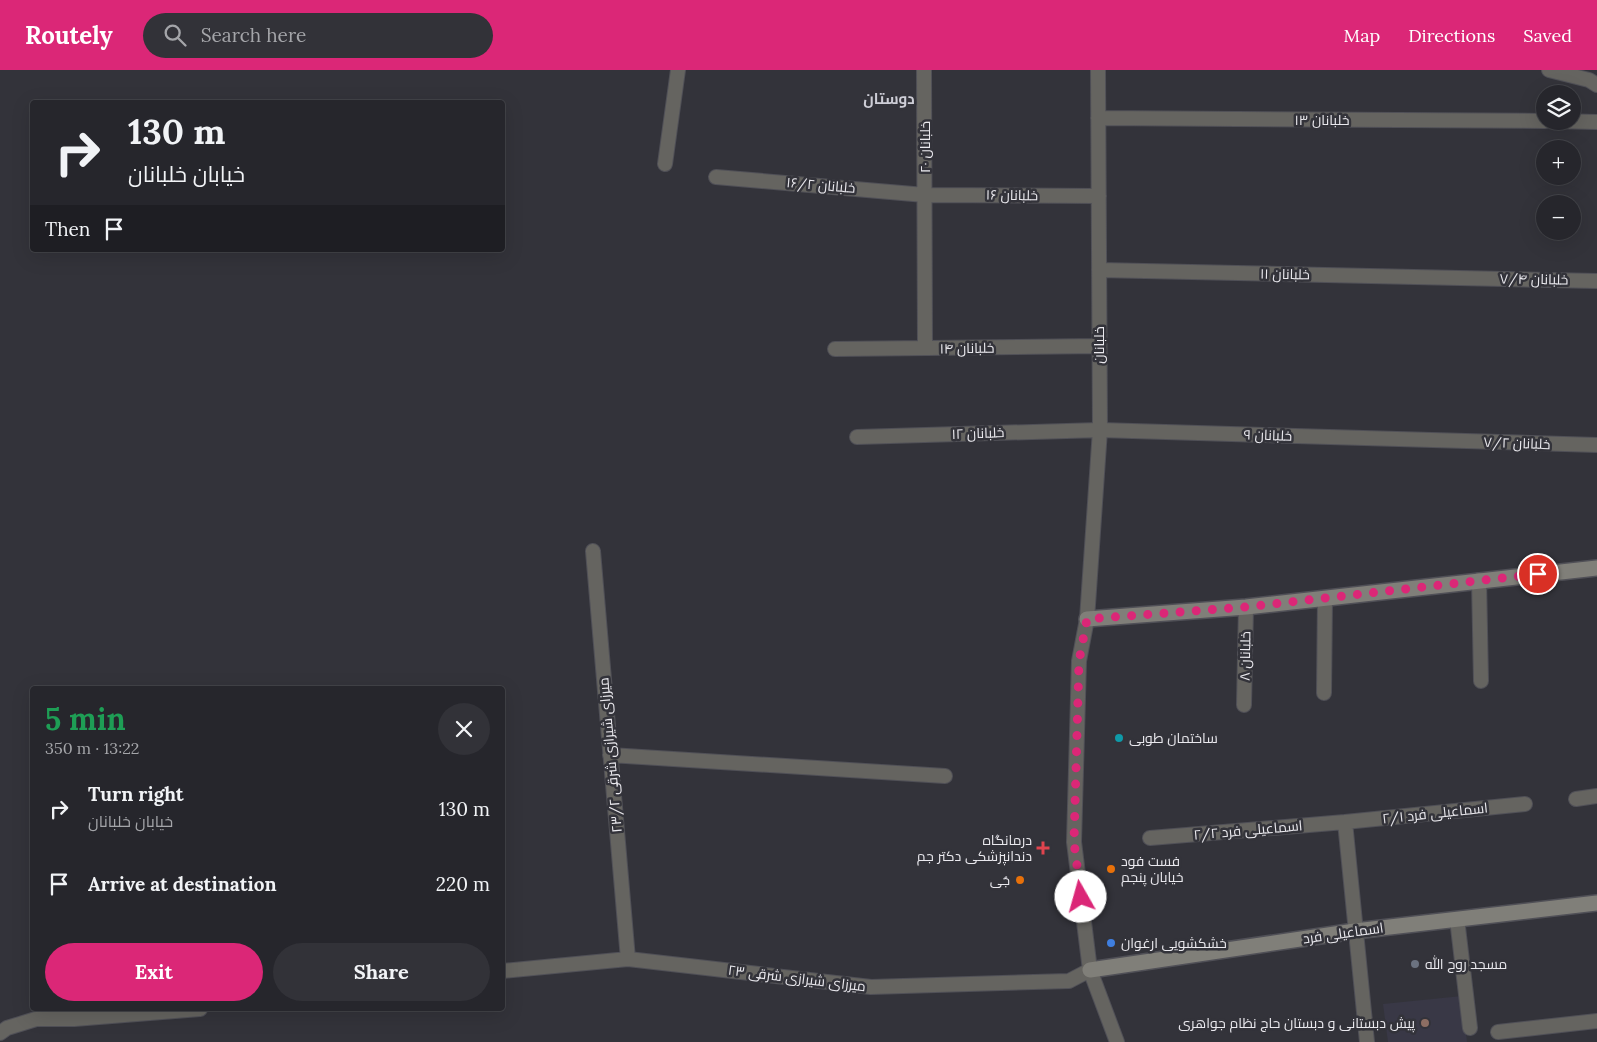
<!DOCTYPE html>
<html lang="en">
<head>
<meta charset="utf-8">
<style>
  :root { --surface:#26262c; --page:#323238; --text:#f1f3f6; --muted:#a4a5a9; --line:#424348; --accent:#db2777 }
  body { margin:0; font-family:Lora,Cairo,serif; background:var(--page); color:var(--text); height:100vh; display:flex; flex-direction:column; font-size:19px; white-space:nowrap }
  * { box-sizing:border-box; margin:0 }
  p { font-size:16px; color:var(--muted) }
  .icon { flex:none; width:28px; height:28px; fill:none; stroke:currentColor; stroke-width:2; stroke-linecap:round; stroke-linejoin:round }
  .map { position:relative; flex:1; overflow:hidden }
  .details { position:absolute; left:30px; top:616px; width:475px; height:325px; display:flex; flex-direction:column; background:var(--surface); border-radius:5px; box-shadow:0 5px 20px #0002,0 0 0 1px var(--line) }
  .details>* { flex:none }
  .top-card { position:absolute; left:30px; top:30px; width:475px; height:152px; border-radius:5px; box-shadow:0 5px 20px #0002,0 0 0 1px var(--line); background:#26262c; color:var(--text); overflow:hidden }
  .controls { position:absolute; left:1536px; top:15px; display:grid; gap:10px }
  .controls a { display:grid; place-items:center; width:45px; height:45px; border-radius:50%; background:var(--surface); box-shadow:0 5px 20px #0002,0 0 0 1px var(--line); font-size:25px }
  .pin { position:absolute; display:grid; place-items:center; width:42px; height:42px; color:#fff; margin:-21px; border:2px solid #fff; border-radius:50%; box-shadow:0 1px 5px #0007 }
  .me { position:absolute; width:55px; margin:-28px; rotate:353deg; stroke-linejoin:round; filter:drop-shadow(0 0 4px #0008) }
  .turn { display:flex; align-items:center; gap:18px; height:105px; padding:0 15px; font-size:22px }
  .turn .icon { width:65px; height:65px; stroke-width:2.5 }
  .turn b { display:block; font-size:35px; line-height:42px }
  .then { display:flex; align-items:center; height:48px; padding:0 15px; background:#0003; gap:10px; font-size:19px }
  .round { display:grid; place-items:center; flex:none; width:52px; height:52px; border-radius:26px; background:var(--page) }
  .overview { display:flex; align-items:center; justify-content:space-between; height:85px; padding:0 15px }
  h1 { font-size:30px; font-weight:700; line-height:38px; color:#1e9e55 }
  .cta { display:flex; gap:10px; margin-top:auto; padding:10px 15px }
  .cta a { flex:1; height:58px; border-radius:30px; background:var(--accent); color:#fff; font-size:20px; font-weight:700; line-height:58px; text-align:center }
  .cta a+a { background:var(--page); color:var(--text) }
  ul { padding:0; list-style:none }
  li { display:flex; align-items:center; gap:15px; height:75px; padding:0 15px }
  li div { flex:1 }
  li b { display:block; font-size:19px }
  li em { font-style:normal }
  header { display:flex; align-items:center; gap:30px; box-sizing:border-box; height:70px; padding:0 25px; background:var(--accent); color:#fff }
  header strong { font-size:24px }
  nav { display:flex; gap:28px; margin-inline-start:auto; font-size:18px }
  .search { width:350px; height:45px; background:var(--page); display:flex; align-items:center; gap:12px; box-sizing:border-box; padding:0 18px; border-radius:28px; color:var(--muted); font-size:19px }
  .map>svg:first-child { display:block }
  .built { fill:#393846 }
  .lines { fill:none; stroke-linecap:round; stroke-linejoin:round }
  .street-casing { stroke:#505057; stroke-width:16 }
  .secondary-casing { stroke:#505057; stroke-width:18 }
  .street { stroke:#656460; stroke-width:14 }
  .secondary { stroke:#807f79; stroke-width:15 }
  .route { stroke:#db2777; stroke-width:9; stroke-dasharray:0 16.2 }
  .culture-dot { fill:#0f9aa8; stroke:#33333a; stroke-width:2 }
  .health-dot { fill:#e0444e; stroke:#33333a; stroke-width:2 }
  .food-dot { fill:#e8710a; stroke:#33333a; stroke-width:2 }
  .shop-dot { fill:#3f7fe0; stroke:#33333a; stroke-width:2 }
  .worship-dot { fill:#6b7280; stroke:#33333a; stroke-width:2 }
  .education-dot { fill:#8d6e63; stroke:#33333a; stroke-width:2 }
  .labels { text-anchor:middle; dominant-baseline:central; stroke-width:5; stroke-linejoin:round; paint-order:stroke }
  .street-label { font-size:14px; fill:#eae9ee; stroke:#33333a }
  .poi-label { font-size:14px; fill:#eae9ee; stroke:#33333a; text-anchor:start }
  .neighbourhood-label { font-size:15px; font-weight:bold; fill:#ceced7; stroke:#33333a }
</style>
</head>
<body>
<header>
<strong>Routely</strong>
<div class="search"><svg class="icon" aria-label="search" viewBox="0 0 24 24"><circle cx="10" cy="10" r="6"/><path d="M15 15l6 6"/></svg>Search here</div>
<nav><a>Map</a><a>Directions</a><a>Saved</a></nav>
</header>
<div class="map">
<svg width="1597" height="972" viewBox="0 0 1597 972">
  <rect width="100%" height="100%" fill="#33333a"/>
  <path class="built" d="M1462 926 1467 972H1388L1383 934Z"/>
  <g class="lines">
    <defs>
      <path id="street" d="M924 0 925 278
        M1098 0 1100 360 1087 549 1079 591 1074 772 1090 900 1117 972
        M1549 0 1589 10 1597 15
        M1098 48 1545 51
        M1555 51 1597 52
        M665 94 678 0
        M716 107 925 125 1099 126
        M1099 200 1597 211
        M835 279 1099 276
        M857 367 1100 360 1597 375
        M593 481 628 889
        M1479 510 1481 611
        M1324 623 1325 528
        M1244 635 1246 537
        M610 685 945 706
        M1576 729 1597 726
        M1345 752 1367 972
        M1150 768 1345 752 1525 734
        M1457 849 1470 958
        M502 901 628 889 871 917 1069 911 1090 900
        M1498 962 1597 951
        M0 963 7 958 36 949H74L200 939"/>
      <path id="secondary" d="M1087 549 1246 537 1597 498
        M1090 900 1355 861 1597 833"/>
    </defs>
    <use href="#street" class="street-casing"/>
    <use href="#secondary" class="secondary-casing"/>
    <use href="#street" class="street"/>
    <use href="#secondary" class="secondary"/>
  </g>
  <g class="lines">
    <path class="route" d="M1081 827 1074 772 1079 591 1087 549 1246 537 1538 504"/>
  </g>
  <circle class="culture-dot" cx="1119" cy="668" r="5"/>
  <path class="health-dot" d="M1040.5 770.5h5v5h5v5h-5v5h-5v-5h-5v-5h5z"/>
  <g class="food-dot">
    <circle cx="1111" cy="799" r="5"/>
    <circle cx="1020" cy="810" r="5"/>
  </g>
  <circle class="shop-dot" cx="1111" cy="873" r="5"/>
  <circle class="worship-dot" cx="1415" cy="894" r="5"/>
  <circle class="education-dot" cx="1425" cy="953" r="5"/>
  <g class="labels">
    <g class="street-label">
      <text x="1322" y="50">۱۳ خلبانان</text>
      <text transform="translate(925 77) rotate(-90)">۲۰ خلبانان</text>
      <text transform="translate(821 115) rotate(5)">۱۶/۲ خلبانان</text>
      <text transform="translate(1012 125) rotate(1)">۱۶ خلبانان</text>
      <text transform="translate(1285 204) rotate(1)">۱۱ خلبانان</text>
      <text transform="translate(1534 209) rotate(1)">۷/۴ خلبانان</text>
      <text transform="translate(1099 275) rotate(-90)">خلبانان</text>
      <text transform="translate(967 278) rotate(-1)">۱۴ خلبانان</text>
      <text transform="translate(978 363) rotate(-2)">۱۲ خلبانان</text>
      <text transform="translate(1268 365) rotate(2)">۹ خلبانان</text>
      <text transform="translate(1517 373) rotate(2)">۷/۲ خلبانان</text>
      <text transform="translate(1245 586) rotate(-89)">۸ خلبانان</text>
      <text transform="translate(610 685) rotate(-95)">۲۳/۲ میرزای شیرازی شرقی</text>
      <text transform="translate(1435 743) rotate(-6)">۲/۱ اسماعیلی فرد</text>
      <text transform="translate(1248 760) rotate(-5)">۲/۲ اسماعیلی فرد</text>
      <text transform="translate(1343 863) rotate(-8)">اسماعیلی فرد</text>
      <text transform="translate(797 908) rotate(7)">۲۳ میرزای شیرازی شرقی</text>
    </g>
    <g class="poi-label">
      <text x="1129" y="668">ساختمان طوبی</text>
      <text x="1032" y="770" text-anchor="end">درمانگاه<tspan x="1032" dy="16">دندانپزشکی دکتر جم</tspan></text>
      <text x="1121" y="791">فست فود<tspan x="1121" dy="16">خیابان پنجم</tspan></text>
      <text x="1010" y="810" text-anchor="end">جُی</text>
      <text x="1121" y="873">خشکشویی ارغوان</text>
      <text x="1425" y="894">مسجد روح الله</text>
      <text x="1415" y="953" text-anchor="end">پیش دبستانی و دبستان حاج نظام جواهری</text>
    </g>
    <g class="neighbourhood-label">
      <text x="889" y="28">دوستان</text>
    </g>
  </g>
</svg>
<div class="controls">
<a><svg class="icon" aria-label="layers" viewBox="0 0 24 24"><path d="M12 4l9 5-9 5-9-5zM3 14l9 5 9-5"/></svg></a>
<a>+</a>
<a>−</a>
</div>
<div class="pin" style="left:1538px;top:504px;background:#d93025"><svg class="icon" aria-label="arrive" viewBox="0 0 24 24"><path d="M6 21V4h12l-3 4 3 4H6"/></svg></div>
<svg class="me" style="left:1081px;top:827px" viewBox="-20 -20 40 40"><circle r="19" fill="#fff"/><path d="M0-13L10 11 0 6-10 11z" fill="#db2777"/></svg>
<div class="top-card">
<div class="turn"><svg class="icon" aria-label="right" viewBox="0 0 24 24"><path d="M7 20v-9h11M14 6l5 5-5 5"/></svg><div><b>130 m</b>خیابان خلبانان</div></div>
<div class="then">Then<svg class="icon" aria-label="arrive" viewBox="0 0 24 24"><path d="M6 21V4h12l-3 4 3 4H6"/></svg></div>
</div>
<section class="details">
<div class="overview"><div><h1>5 min</h1><p>350 m · 13:22</p></div><a class="round"><svg class="icon" aria-label="close" viewBox="0 0 24 24"><path d="M6 6l12 12M18 6L6 18"/></svg></a></div>
<ul>
<li><svg class="icon" aria-label="right" viewBox="0 0 24 24"><path d="M7 20v-9h11M14 6l5 5-5 5"/></svg><div><b>Turn right</b><p>خیابان خلبانان</p></div><em>130 m</em></li>
<li><svg class="icon" aria-label="arrive" viewBox="0 0 24 24"><path d="M6 21V4h12l-3 4 3 4H6"/></svg><div><b>Arrive at destination</b></div><em>220 m</em></li>
</ul>
<div class="cta"><a>Exit</a><a>Share</a></div>
</section>
</div>
</body>
</html>
